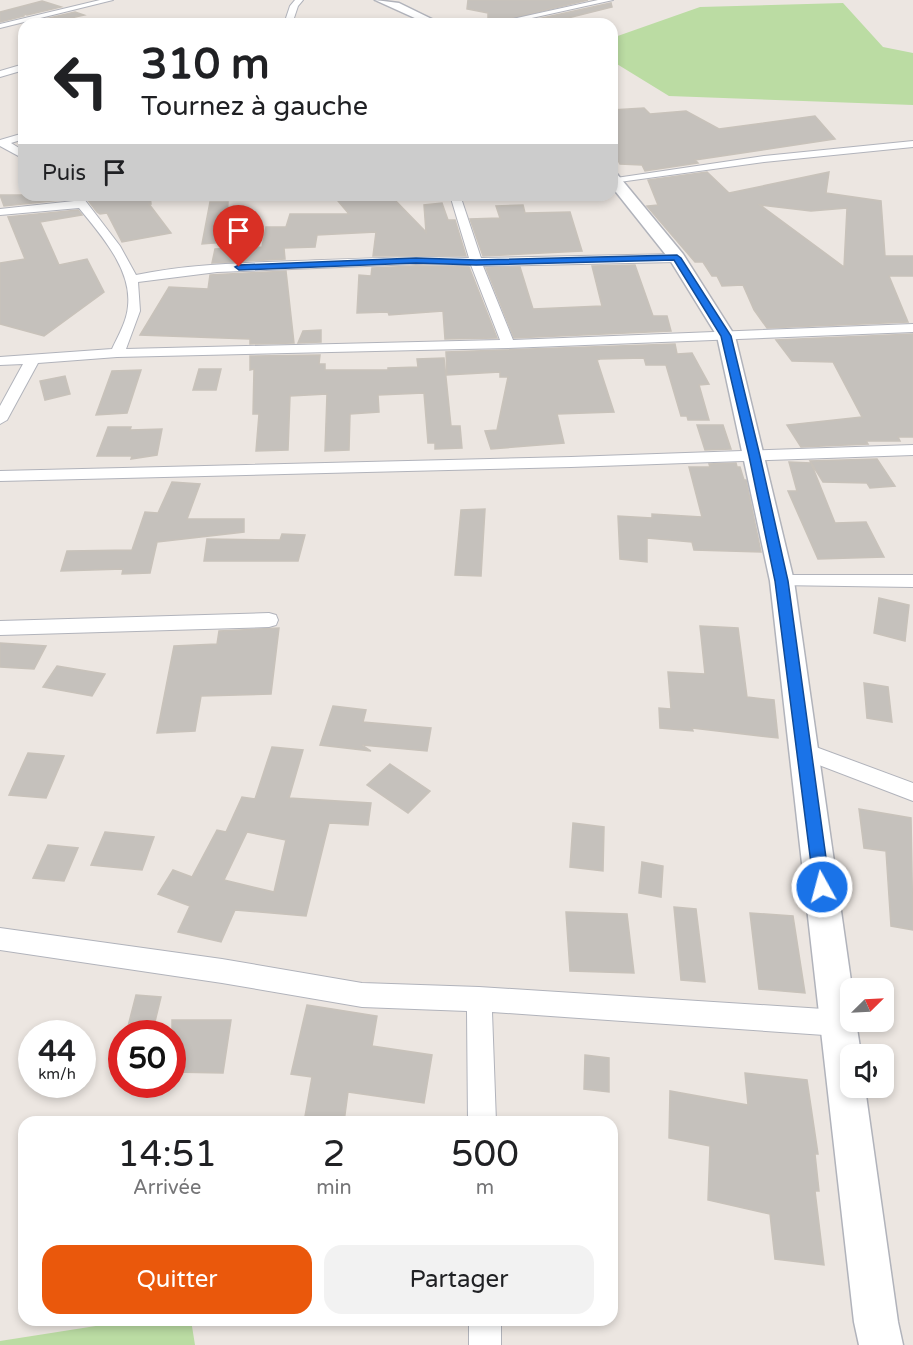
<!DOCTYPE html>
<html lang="fr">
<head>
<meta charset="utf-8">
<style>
  :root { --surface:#fff; --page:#f2f2f2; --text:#202124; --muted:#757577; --accent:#ea580c }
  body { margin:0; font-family:"Varela Round",sans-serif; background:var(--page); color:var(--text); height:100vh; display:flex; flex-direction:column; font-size:22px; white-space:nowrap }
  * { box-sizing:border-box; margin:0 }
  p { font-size:20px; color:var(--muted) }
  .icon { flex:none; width:33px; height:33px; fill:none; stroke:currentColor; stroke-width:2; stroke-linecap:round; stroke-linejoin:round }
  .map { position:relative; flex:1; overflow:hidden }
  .side { position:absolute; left:18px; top:1116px; width:600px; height:210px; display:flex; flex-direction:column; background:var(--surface); border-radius:18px; box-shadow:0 3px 9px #0003 }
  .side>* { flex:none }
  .banner { position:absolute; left:18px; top:18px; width:600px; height:183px; border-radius:18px; box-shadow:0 3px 9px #0003; background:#fff; color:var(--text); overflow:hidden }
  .needle { width:39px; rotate:66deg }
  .tools { position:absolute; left:840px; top:978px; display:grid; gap:12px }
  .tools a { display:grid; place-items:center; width:54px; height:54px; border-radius:12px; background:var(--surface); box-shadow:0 3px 9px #0003; font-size:30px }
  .speed { position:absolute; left:18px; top:1020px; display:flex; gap:12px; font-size:30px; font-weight:700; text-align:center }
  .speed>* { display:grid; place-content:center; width:78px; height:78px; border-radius:50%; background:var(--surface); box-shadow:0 3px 9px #0003; line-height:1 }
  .speed small { font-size:15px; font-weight:400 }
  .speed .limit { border:9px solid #d22; background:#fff; color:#111 }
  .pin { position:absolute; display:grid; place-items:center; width:51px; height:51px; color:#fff; margin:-62px -26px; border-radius:50% 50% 50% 0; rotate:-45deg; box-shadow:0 0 6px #0007 }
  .pin .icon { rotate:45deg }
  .me { position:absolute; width:66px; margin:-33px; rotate:353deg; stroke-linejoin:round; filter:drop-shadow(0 0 4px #0008) }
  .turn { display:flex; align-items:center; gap:21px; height:126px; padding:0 24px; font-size:27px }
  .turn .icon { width:78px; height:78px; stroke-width:2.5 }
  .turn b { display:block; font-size:42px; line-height:51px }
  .then { display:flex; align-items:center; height:57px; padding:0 24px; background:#0003; gap:12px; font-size:22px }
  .eta { display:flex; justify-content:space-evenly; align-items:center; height:102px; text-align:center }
  .eta b { font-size:36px; font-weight:600; line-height:42px }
  .primary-button { display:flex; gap:12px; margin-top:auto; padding:12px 24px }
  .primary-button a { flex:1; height:69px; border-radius:18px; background:var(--accent); color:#fff; font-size:24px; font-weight:600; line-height:69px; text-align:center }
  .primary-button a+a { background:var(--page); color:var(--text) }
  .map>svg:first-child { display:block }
  .green { fill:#bbdca3 }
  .building { fill:#c5c1bc; stroke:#c8c2ba; stroke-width:1.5; fill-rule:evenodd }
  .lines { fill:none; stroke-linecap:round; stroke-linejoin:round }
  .minor-casing { stroke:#b1b3bb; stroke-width:2 }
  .secondary-casing { stroke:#b1b3bb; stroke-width:3 }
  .minor { fill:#fff; fill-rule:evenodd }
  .secondary { fill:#fff; fill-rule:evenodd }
  .route { fill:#1a73e8; stroke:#114b97; stroke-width:1.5 }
</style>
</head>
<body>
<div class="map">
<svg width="913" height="1345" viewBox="0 0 913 1345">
  <rect width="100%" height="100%" fill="#ece6e1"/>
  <path class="green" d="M843 3 883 47 913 53V105L669 96 612 61V38L700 7Z
    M134 1320H191L195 1345H0V1341Z"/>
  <path class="building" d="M468 0H588L488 24V13L467 9Z
    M42 1 61 7 27 15 24 14V16L0 22V12Z
    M611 3 612 7 544 24H515Z
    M75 12 84 15 48 23 41 20Z
    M644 108 650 114 686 111 719 129 815 116 835 139 695 160 698 163 645 171 642 165 620 164 612 149V110Z
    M707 172 729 193 829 172 826 193 881 201 885 256H913V276H889L908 322 767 328 754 310 743 285 722 286 717 276H712L703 262H695L647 206 658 205 648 180ZM760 205 811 211 847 208 844 267Z
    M0 195H68L70 199 4 206Z
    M84 195H150L151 204H149L171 233 122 242 107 213 100 214 97 212Z
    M333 195H390L426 232 424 205 442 203 448 220H455L466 256H373L376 232 317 235 315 247 284 248 285 259 212 263 215 249 262 247 266 227H286L290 214H349Z
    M210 202H228L226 242 202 244Z
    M523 205 525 213 570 212 582 251 483 256 470 219 500 218 496 206Z
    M78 210 82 215 40 222 59 265 87 259 104 292 44 336 0 324V263L25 259 8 217Z
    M635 265 653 316H667L671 331 514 338 486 268 520 267 533 309 602 306 592 266Z
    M416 266 469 267 497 338 445 339 443 311 389 315 388 312 357 313 359 275 371 276 372 268Z
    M286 271 294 343 250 344V339L140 335 169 287 208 289 210 275Z
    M321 330V342L298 343 303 331Z
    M913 334V437H898L900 441H866L868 444 801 447 787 425 862 417 833 362 792 361 776 340Z
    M675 344 677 354 692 353 709 384 699 385 709 420H688L687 416H681L666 365H646L644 358 600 359 597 360 614 412 557 414 564 443 491 449 485 431 497 430 508 377H500V372L447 375 446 352Z
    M320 355 319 364H325V370H388V368L418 367 417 359 444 358 451 426H460L462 448 435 449V443H428L424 393 378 395 379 412 350 414 349 450 325 451 327 394 290 396 288 450 256 451 259 414H253L254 369 250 370V356Z
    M199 369H221L216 390H193Z
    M141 370 127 413 96 415 112 371Z
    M65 376 70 394 45 400 40 381Z
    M697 425H723L731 449 705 450Z
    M108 427H131L130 430 162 429 157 455 131 459 132 456H97Z
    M877 459 895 486 870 488 867 483 823 482 810 461Z
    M789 462 811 463 835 523 866 522 884 557 818 559 788 491H797Z
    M736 463 737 467H740L744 480H746L761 552 694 550 692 542 647 538V562L620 559 618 516 652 518V514L702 517 689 467H710L709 464Z
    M172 482 200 484 187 519H244V532L157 542 150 573 122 574 123 569 61 571 67 551 132 550 145 512 158 513Z
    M485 509 481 576 455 575 461 510Z
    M282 534 305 535 298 561H204L207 539 280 540Z
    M879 598 909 605 905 641 874 633Z
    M700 626 738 628 747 697 774 700 778 738 692 728 693 731 660 728 659 708 671 709 668 672 705 674Z
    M279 628 271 694 201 696 195 731 157 733 174 646 217 644 219 631Z
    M0 643 46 646 34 669 0 667Z
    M57 666 105 674 92 696 43 687Z
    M864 683 888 687 892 722 867 718Z
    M333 706 366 710 363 722 431 728 427 751 362 745 371 751 320 745Z
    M272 747 303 750 289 798 371 803 368 825 329 823 306 916 235 910 221 942 178 932 190 906 158 894 173 870 192 877 217 830 226 832 242 797 255 799ZM247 832 286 840 274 892 224 880Z
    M28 753 64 756 46 798 9 795Z
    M390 764 430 791 408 813 367 785Z
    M859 809 911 818 913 930 891 926 886 851 864 848Z
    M573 823 604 827 603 871 570 867Z
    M105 832 154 837 142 870 91 865Z
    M48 845 78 848 64 881 33 878Z
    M642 862 663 866 661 897 639 893Z
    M674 907 696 909 705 982 681 980Z
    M566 912 627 914 634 973 570 971Z
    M750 913 793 916 805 993 759 989Z
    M136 995 161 997 152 1034H126Z
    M307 1005 377 1016 372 1046 432 1055 424 1103 348 1092 344 1122H304L312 1077 291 1074Z
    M172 1020H231L223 1073 172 1072Z
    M585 1055 609 1058V1092L584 1089Z
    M745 1073 807 1080 818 1154H815L819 1191H815L824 1265 775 1259 770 1214 708 1200 710 1146 669 1138 670 1091 748 1105Z"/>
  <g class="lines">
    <defs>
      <path id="minor" d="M100 0H113L0 28V24Z
        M295 0H303L298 6 292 24H284L290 6Z
        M598 0H613L505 24H490Z
        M24 64V70L0 77V71Z
        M24 133V139L11 143 24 151V159L0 146V140Z
        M913 141V147L764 162 612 183V179L616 178 764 156Z
        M70 195H81L120 246 136 275C188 264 242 263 295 261 353 259 411 256 469 258L450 195H460L481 258 677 254 683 258 677 262 483 266 513 340 913 324V332L508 348 117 357 38 363 7 420 0 424V406L23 364 0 365V357L112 349C118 336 127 321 128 306 132 269 100 234 79 208L0 215V209L74 201ZM416 264 471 265 500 340 126 349 140 311 138 282 217 272Z
        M913 445V455L571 467 0 481V471L571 457Z
        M782 575H913V587L776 585 773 581 776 577Z
        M269 613 276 615 278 620 276 625 269 627 0 635V621Z
        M805 743 913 783V801L798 757 795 751 798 745Z
        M0 928 222 959 362 983 479 987 839 1010 848 1014 852 1023 848 1032 839 1036 492 1012 496 1122H468L467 1011 362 1007 222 983 0 950Z
        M469 1320H501V1345H469Z"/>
      <path id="secondary" d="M375 0 399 3 442 24H428Z
        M612 173 617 174 683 254 735 336 794 581 852 988 850 1022H856L861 1054H850V1088H865L898 1322 903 1345H859L854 1322 770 581 743 456 717 336 670 260 612 187Z"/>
    </defs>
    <use href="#minor" class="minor-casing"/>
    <use href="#secondary" class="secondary-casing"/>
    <use href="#minor" class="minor"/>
    <use href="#secondary" class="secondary"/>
  </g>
  <path class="route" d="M677 255 681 258 731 336 760 456 788 581 830 887 828 892 822 894 816 892 814 887 775 581 749 456 721 336 674 260 476 265 416 263 239 270 235 267 239 265 416 258 476 260Z"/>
</svg>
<div class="tools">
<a><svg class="needle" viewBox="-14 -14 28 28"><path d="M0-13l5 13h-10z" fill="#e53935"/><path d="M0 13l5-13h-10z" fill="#757577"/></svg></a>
<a><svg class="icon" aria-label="sound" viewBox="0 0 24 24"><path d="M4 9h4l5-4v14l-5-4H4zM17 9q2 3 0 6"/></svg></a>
</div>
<div class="speed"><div>44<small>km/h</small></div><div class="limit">50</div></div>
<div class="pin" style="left:239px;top:267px;background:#d93025"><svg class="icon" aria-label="arrive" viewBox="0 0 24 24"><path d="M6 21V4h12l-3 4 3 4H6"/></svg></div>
<svg class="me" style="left:822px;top:887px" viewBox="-20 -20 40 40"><circle r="17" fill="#1a73e8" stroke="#fff" stroke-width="3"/><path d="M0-11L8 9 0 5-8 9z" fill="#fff"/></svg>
<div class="banner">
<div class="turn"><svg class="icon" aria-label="left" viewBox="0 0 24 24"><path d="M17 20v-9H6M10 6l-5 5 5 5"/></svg><div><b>310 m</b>Tournez à gauche</div></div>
<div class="then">Puis<svg class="icon" aria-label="arrive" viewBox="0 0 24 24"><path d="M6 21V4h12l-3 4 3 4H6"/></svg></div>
</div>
<section class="side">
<div class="eta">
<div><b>14:51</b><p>Arrivée</p></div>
<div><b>2</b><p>min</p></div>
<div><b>500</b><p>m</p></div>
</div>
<div class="primary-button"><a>Quitter</a><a>Partager</a></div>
</section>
</div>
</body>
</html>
